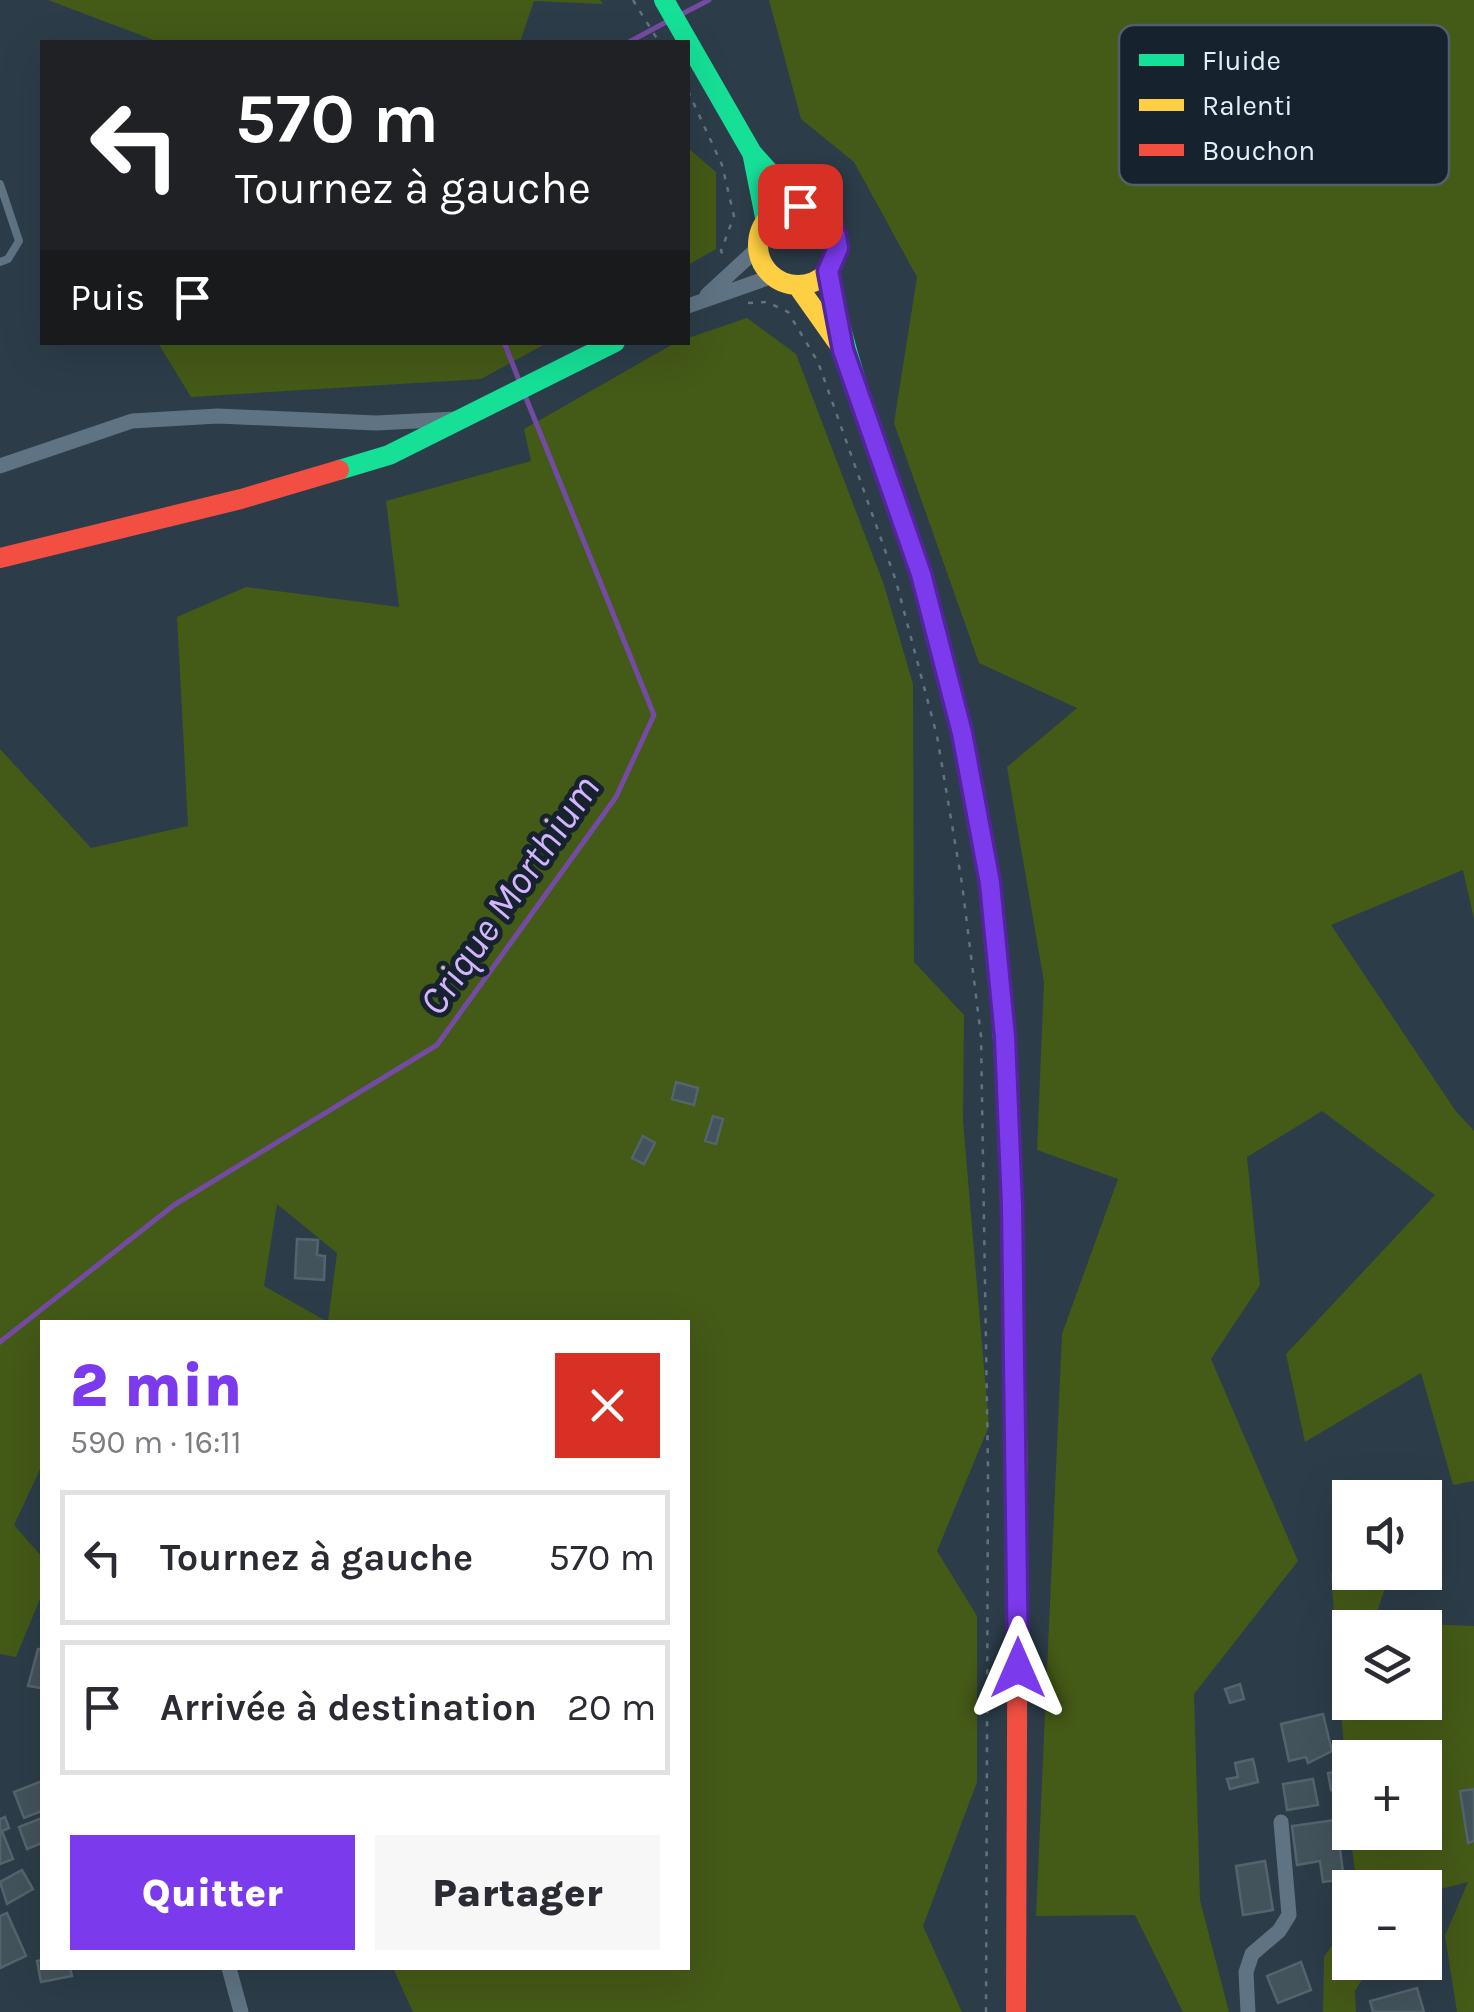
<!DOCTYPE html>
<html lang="fr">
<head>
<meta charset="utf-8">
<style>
  :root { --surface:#fff; --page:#f7f7f7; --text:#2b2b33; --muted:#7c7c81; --line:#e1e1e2; --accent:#7c3aed }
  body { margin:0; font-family:Karla,sans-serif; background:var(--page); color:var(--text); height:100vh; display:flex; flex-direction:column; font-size:38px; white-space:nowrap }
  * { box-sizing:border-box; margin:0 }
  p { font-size:32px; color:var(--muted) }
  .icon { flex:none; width:55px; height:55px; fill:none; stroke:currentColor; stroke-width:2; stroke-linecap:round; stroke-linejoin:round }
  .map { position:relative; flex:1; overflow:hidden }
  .details { position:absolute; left:40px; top:1320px; width:650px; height:650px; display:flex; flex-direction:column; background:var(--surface); border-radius:0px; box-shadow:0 10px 40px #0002 }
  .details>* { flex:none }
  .top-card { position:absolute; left:40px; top:40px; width:650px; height:305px; border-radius:0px; box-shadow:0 10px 40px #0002; background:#202124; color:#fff; overflow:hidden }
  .fabs { position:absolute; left:1332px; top:1480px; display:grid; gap:20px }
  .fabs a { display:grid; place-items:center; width:110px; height:110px; border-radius:0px; background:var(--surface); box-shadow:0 10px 40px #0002; font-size:50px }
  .pin { position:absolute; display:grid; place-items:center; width:85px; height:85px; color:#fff; margin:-42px; border-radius:20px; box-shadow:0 5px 15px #0006 }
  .me { position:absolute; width:110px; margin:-55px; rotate:0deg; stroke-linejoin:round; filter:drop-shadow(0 0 8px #0008) }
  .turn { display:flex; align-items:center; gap:35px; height:210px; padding:0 30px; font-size:45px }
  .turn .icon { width:130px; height:130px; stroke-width:2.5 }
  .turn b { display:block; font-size:70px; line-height:85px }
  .then { display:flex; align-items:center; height:95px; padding:0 30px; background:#0003; gap:20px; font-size:38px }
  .round { display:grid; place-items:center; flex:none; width:105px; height:105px; border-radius:0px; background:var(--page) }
  .headline { display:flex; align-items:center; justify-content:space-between; height:170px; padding:0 30px }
  h1 { font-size:60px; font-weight:800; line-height:75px; color:var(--accent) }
  .cta { display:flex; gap:20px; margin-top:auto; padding:20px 30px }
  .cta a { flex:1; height:115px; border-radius:0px; background:var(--accent); color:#fff; font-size:40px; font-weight:800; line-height:115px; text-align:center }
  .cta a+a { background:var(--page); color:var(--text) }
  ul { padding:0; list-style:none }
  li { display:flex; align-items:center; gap:30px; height:135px; margin:0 20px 15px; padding:0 10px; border:5px solid var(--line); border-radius:0px }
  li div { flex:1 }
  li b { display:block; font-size:38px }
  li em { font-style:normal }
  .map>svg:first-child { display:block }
  .green { fill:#445a17; fill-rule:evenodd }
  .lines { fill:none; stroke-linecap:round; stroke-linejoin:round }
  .stream { stroke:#744ba2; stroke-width:5 }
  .building { fill:#43535b; stroke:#54646e; stroke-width:2.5 }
  .path { stroke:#62737f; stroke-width:2.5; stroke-dasharray:5 8; stroke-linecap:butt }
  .lane { stroke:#5f7383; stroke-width:8 }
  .street { stroke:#5f7383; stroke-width:15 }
  .fast { stroke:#16e098; stroke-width:20 }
  .slow { stroke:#ffcf43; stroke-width:20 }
  .jam { stroke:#f24e42; stroke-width:20 }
  .route-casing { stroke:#51269a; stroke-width:25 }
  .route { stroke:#7c3aed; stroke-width:18 }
  .labels { text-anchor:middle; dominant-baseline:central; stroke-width:10; stroke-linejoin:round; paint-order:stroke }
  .water-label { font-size:40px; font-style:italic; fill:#d5b4fe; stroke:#16232f }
  .key { fill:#16232f; stroke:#53606c; stroke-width:2.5 }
  .key-label { font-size:28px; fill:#e1effc }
</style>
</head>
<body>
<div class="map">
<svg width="1474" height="2012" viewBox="0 0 1474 2012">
  <rect width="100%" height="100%" fill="#2c3d49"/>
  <path class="green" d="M48 0H600L603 4 534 1 520 42H159Z
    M769 0H1474V919L1463 870 1331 925 1455 1110 1474 1131V1481L1453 1485 1421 1373 1305 1442 1286 1354 1435 1195 1322 1111 1247 1157 1260 1285 1211 1359 1298 1561 1194 1694 1200 1900 1229 2012H1183L1135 1915 1036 1916 1062 1334 1118 1179 1037 1150 1044 982 1007 767 1077 708 979 663 894 423 917 277 854 162 801 119Z
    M688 148 716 172V249L688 265Z
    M747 318 796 354 884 585 913 684 914 962 964 1015 963 1121 989 1426 937 1551 977 1616V1782L923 1926 962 2012H413L393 1968H688V1322H42V1465L14 1525 42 1557V1594L16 1657 0 1654V749L91 848 188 826 177 617 246 587 399 607 386 501 531 461 524 429 675 343 688 342V338ZM277 1204 337 1253 328 1322 264 1286Z
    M158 343H547L481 379 191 397Z
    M1331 1573H1390L1372 1627 1350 1628V1702H1425V1628L1416 1627 1421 1624 1474 1626V2012H1457L1445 1936 1468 1882 1425 1893V1888L1357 1887 1350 1833 1425 1832V1758H1350V1830Z
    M1350 1920V1962L1372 1963 1355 1991 1356 2012H1323L1324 1957Z"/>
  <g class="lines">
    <path class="stream" d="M680 15 709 0
      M629 42 670 20
      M504 342 520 383
      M0 1342 174 1205 437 1045 616 797 654 715 524 393"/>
  </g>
  <path class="building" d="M676 1082 698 1088 694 1105 672 1099Z
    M713 1116 723 1119 716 1144 705 1141Z
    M643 1136 655 1143 644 1164 632 1158Z
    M297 1239 318 1240 317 1255 325 1256 324 1280 295 1278Z
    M38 1649 42 1650V1688L28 1686Z
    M1240 1684 1244 1699 1230 1703 1225 1689Z
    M1323 1714 1332 1751 1308 1763 1306 1757 1289 1761 1281 1724Z
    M1253 1759 1258 1782 1230 1789 1227 1779 1238 1777 1235 1763Z
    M1341 1771 1343 1788 1331 1790 1328 1773Z
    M1313 1779 1318 1805 1287 1810 1283 1784Z
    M42 1781V1811L24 1818 14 1792Z
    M1474 1789V1841L1468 1843 1460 1791Z
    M5 1817 9 1828 2 1831 13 1859 0 1864V1819Z
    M42 1818V1843L27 1849 19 1827Z
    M1336 1820 1344 1879 1323 1882 1320 1861 1297 1865 1292 1826Z
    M1265 1861 1273 1910 1243 1915 1236 1866Z
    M22 1870 33 1889 7 1904 0 1882Z
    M7 1913 26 1956 0 1968V1916Z
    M1425 1915H1434L1435 1940H1425Z
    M42 1960V1968H70L72 1976 41 1982 37 1961Z
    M1301 1962 1311 1990 1278 2003 1267 1976Z
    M1417 1988 1424 2012H1373L1370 2001Z"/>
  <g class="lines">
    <path class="path" d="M633 0 659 42
      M688 91 722 165 734 216 721 251 724 257
      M748 303 767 302 788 312 818 362 896 581 937 736 962 884 981 1036 988 1468 986 2012"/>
    <path class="lane" d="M0 184 19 241 8 259 0 262"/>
    <path class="street" d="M707 295 758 248
      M688 306 773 276
      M0 466 132 421 218 416 376 423 456 419
      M229 1968 241 2012
      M1248 2012 1246 1972 1252 1954 1279 1931 1289 1915 1281 1822"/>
    <path class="fast" d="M664 0 752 153 800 206
      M753 157 766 222
      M828 271C848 374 886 469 919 568 937 621 949 677 961 730 1004 914 1007 1102 1013 1290
      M339 470 389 455 615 342"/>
    <path class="slow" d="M758 245a40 40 0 1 1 80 0a40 40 0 1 1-80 0Z
      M797 285 838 343"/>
    <path class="jam" d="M0 558 241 499 339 470
      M1013 1290 1018 1470 1016 2012"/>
  </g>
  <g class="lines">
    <defs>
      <path id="route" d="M800 206 824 214 836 236 838 248 828 271 843 350 921 574 962 733 990 883 1005 1037 1012 1206 1018 1668"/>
    </defs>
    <use href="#route" class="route-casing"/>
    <use href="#route" class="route"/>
  </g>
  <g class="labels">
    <g class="water-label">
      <text transform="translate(509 895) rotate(-55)">Crique Morthium</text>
    </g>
  </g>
  <rect x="1119" y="25" width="330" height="160" rx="15" class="key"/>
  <rect x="1139" y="54" width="45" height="12" fill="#16e098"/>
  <rect x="1139" y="99" width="45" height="12" fill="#ffcf43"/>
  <rect x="1139" y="144" width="45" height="12" fill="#f24e42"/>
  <g class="key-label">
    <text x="1202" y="70">Fluide</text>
    <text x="1202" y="115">Ralenti</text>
    <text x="1202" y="160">Bouchon</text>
  </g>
</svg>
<div class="fabs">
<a><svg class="icon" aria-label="sound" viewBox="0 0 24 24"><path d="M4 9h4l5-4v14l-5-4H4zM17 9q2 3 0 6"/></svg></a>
<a><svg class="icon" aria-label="layers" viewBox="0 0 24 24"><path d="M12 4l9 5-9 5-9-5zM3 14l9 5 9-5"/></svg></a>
<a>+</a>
<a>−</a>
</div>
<div class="pin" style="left:800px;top:206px;background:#d93025"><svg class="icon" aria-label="arrive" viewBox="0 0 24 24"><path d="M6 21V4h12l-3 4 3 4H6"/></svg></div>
<svg class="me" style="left:1018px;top:1668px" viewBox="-20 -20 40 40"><path d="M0-17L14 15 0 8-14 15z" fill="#7c3aed" stroke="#fff" stroke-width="4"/></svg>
<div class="top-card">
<div class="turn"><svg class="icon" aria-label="left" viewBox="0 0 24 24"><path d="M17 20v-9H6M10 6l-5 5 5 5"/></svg><div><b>570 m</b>Tournez à gauche</div></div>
<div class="then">Puis<svg class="icon" aria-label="arrive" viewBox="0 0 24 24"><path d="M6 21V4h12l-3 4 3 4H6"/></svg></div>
</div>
<section class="details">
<div class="headline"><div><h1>2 min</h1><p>590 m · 16:11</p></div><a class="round" style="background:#d93025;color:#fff"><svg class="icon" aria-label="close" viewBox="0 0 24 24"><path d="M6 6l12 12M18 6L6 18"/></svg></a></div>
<ul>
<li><svg class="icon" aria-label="left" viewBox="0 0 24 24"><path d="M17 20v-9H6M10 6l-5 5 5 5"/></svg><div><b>Tournez à gauche</b></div><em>570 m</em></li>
<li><svg class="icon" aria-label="arrive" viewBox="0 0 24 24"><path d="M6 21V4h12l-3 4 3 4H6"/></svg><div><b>Arrivée à destination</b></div><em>20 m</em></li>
</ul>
<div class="cta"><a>Quitter</a><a>Partager</a></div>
</section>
</div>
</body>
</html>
